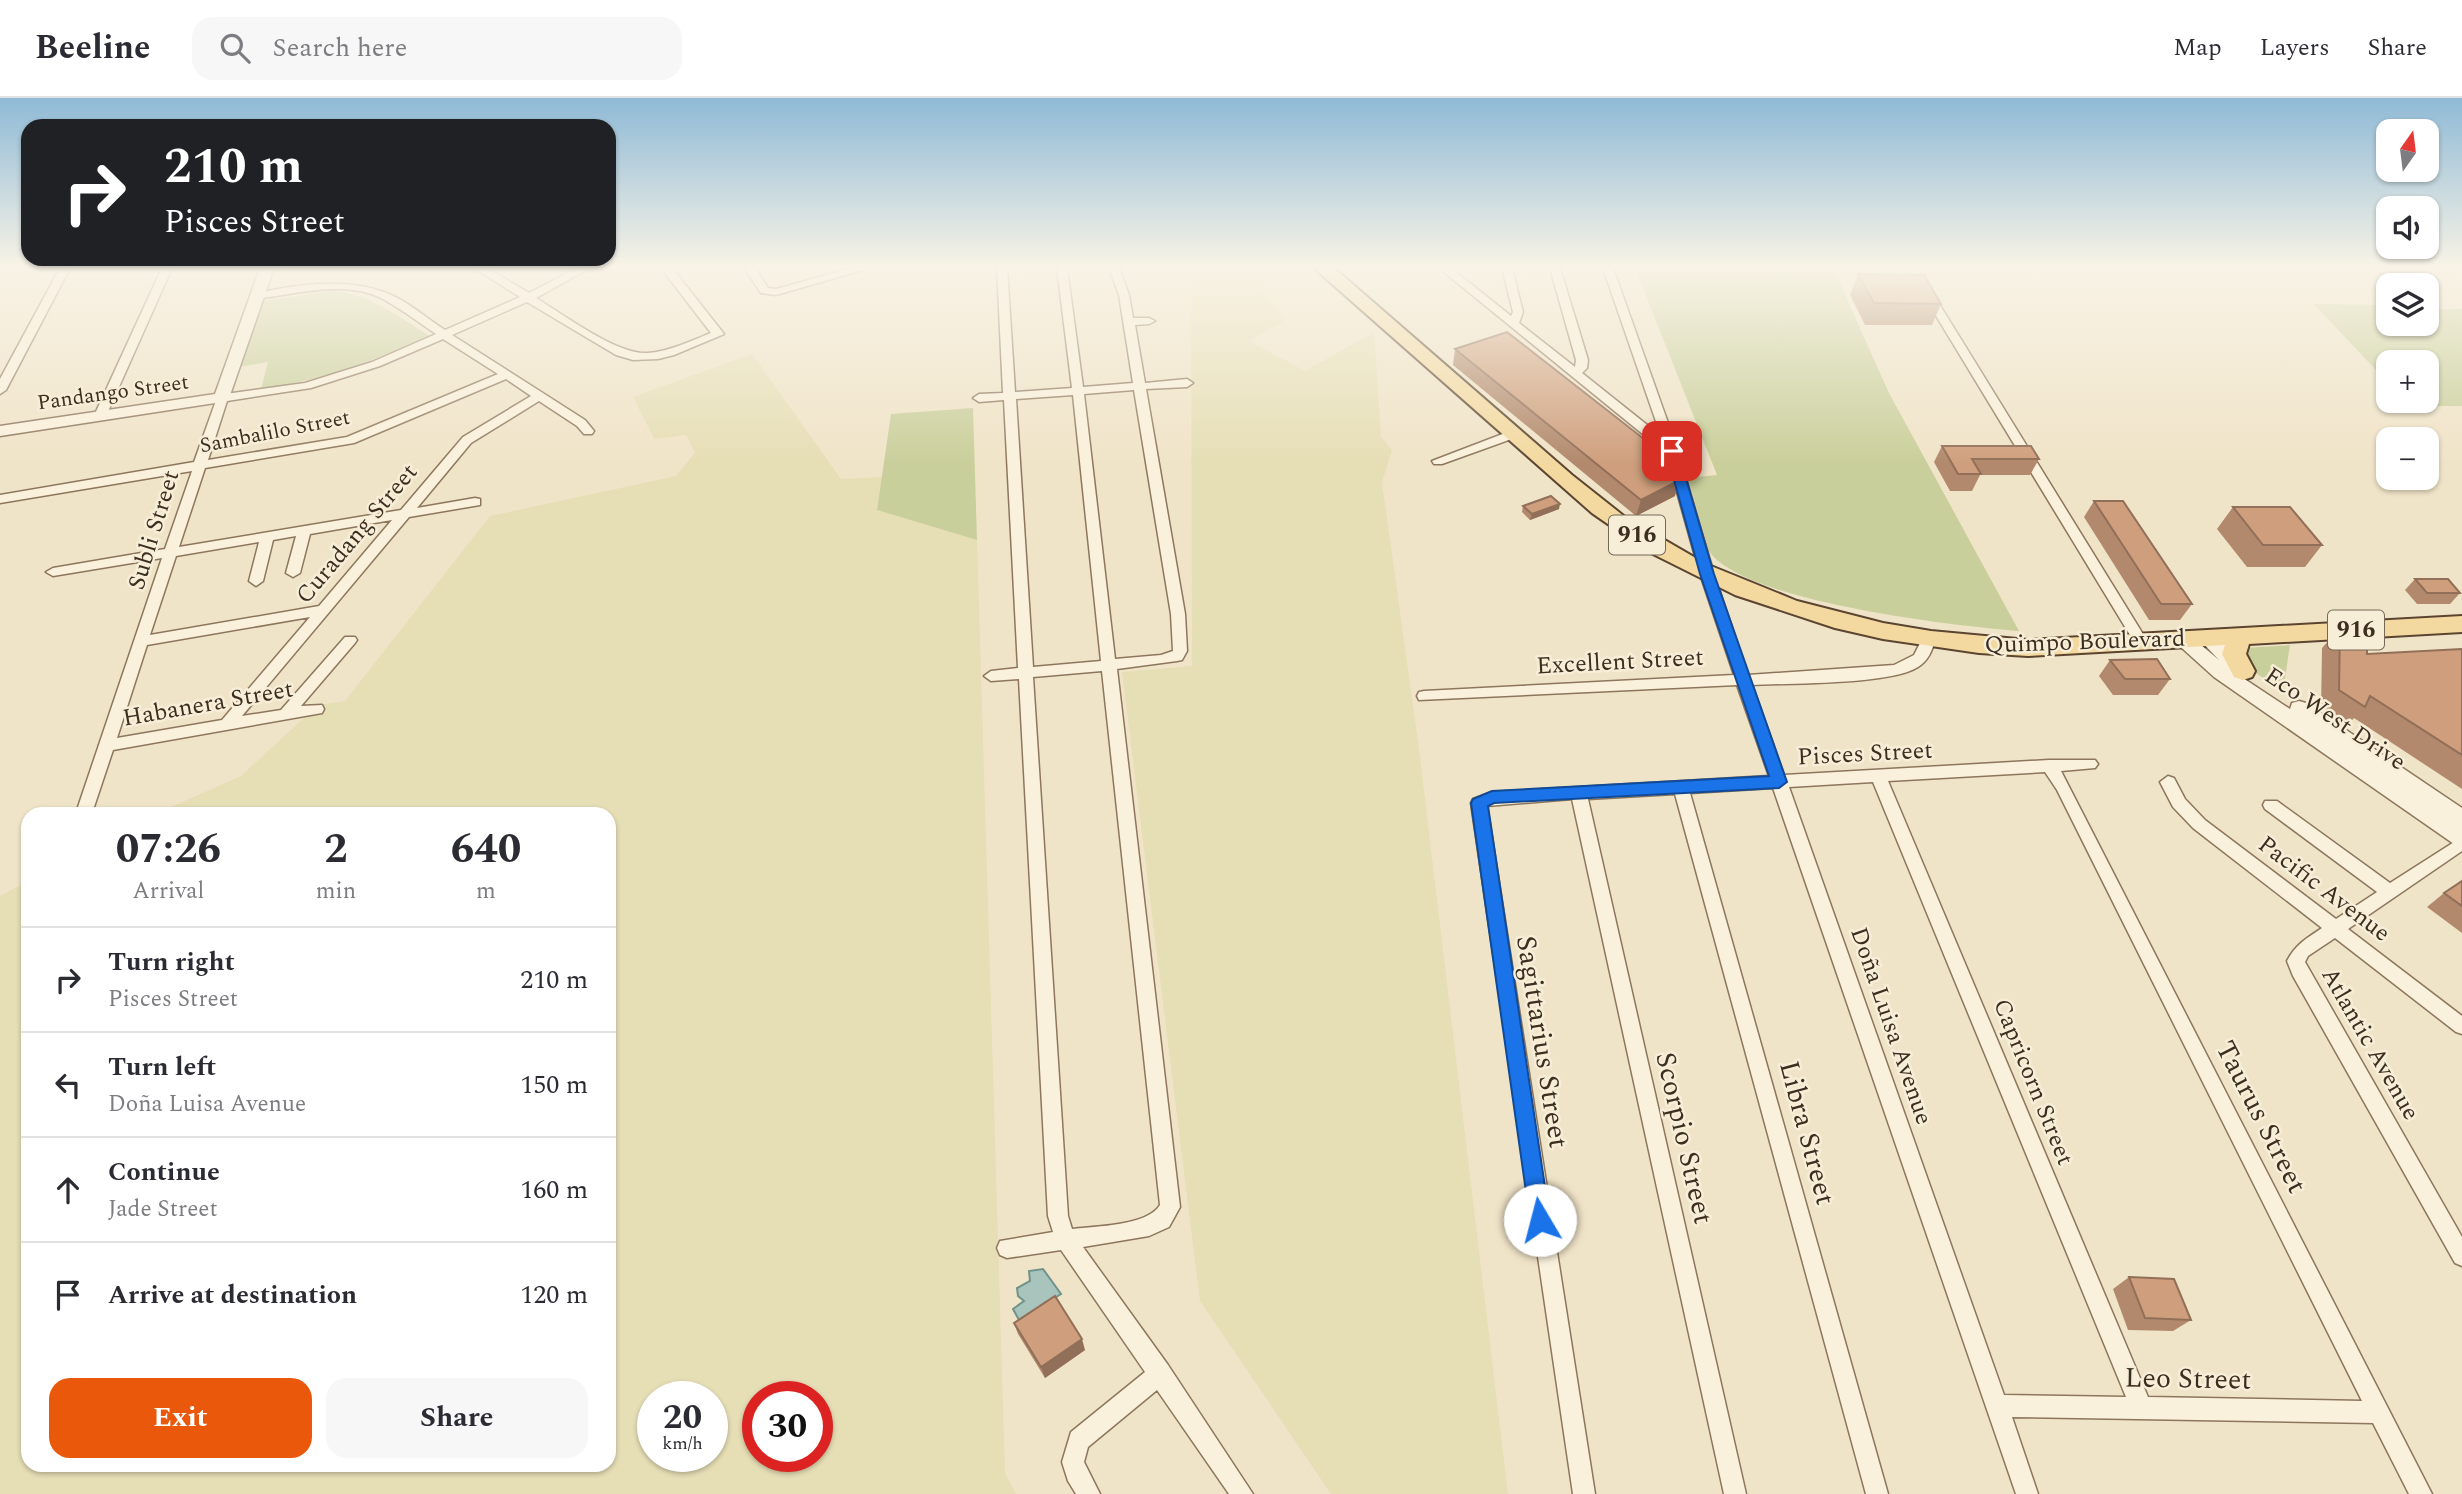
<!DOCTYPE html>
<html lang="en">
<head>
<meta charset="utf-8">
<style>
  :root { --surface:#fff; --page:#f7f7f7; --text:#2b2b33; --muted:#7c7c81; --line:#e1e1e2; --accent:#ea580c }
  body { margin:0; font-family:Spectral,serif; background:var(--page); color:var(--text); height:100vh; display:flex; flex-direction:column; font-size:26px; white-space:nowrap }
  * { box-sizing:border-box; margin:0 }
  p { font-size:23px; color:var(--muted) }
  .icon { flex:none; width:38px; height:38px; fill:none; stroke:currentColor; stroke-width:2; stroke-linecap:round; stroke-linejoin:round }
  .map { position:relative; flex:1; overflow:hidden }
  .sheet { position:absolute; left:21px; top:709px; width:595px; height:665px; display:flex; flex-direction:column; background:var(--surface); border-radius:21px; box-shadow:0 2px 5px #0004 }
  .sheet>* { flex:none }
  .top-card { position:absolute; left:21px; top:21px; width:595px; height:147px; border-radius:21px; box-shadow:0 2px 5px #0004; background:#202124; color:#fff; overflow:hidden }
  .needle { width:46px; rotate:14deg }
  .buttons { position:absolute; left:2376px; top:21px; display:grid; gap:14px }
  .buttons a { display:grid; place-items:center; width:63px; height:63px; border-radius:14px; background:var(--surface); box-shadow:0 2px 5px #0004; font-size:35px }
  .speed { position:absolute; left:637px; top:1283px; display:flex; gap:14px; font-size:35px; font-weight:700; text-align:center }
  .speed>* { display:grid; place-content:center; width:91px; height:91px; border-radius:50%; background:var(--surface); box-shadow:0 2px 5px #0004; line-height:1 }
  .speed small { font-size:18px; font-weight:400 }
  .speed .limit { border:10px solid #d22; background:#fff; color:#111 }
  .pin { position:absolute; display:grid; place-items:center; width:60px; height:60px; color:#fff; margin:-30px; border-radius:14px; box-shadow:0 4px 10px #0006 }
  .me { position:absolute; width:77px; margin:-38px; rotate:352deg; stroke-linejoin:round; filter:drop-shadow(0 0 5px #0008) }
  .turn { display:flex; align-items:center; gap:24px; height:147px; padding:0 28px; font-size:32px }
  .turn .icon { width:91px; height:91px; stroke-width:2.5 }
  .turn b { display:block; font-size:49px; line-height:60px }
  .eta { display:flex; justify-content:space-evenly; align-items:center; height:119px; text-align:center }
  .eta b { font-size:42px; font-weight:700; line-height:49px }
  .button { display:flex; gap:14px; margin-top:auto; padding:14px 28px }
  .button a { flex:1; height:80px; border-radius:21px; background:var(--accent); color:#fff; font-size:28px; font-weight:700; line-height:80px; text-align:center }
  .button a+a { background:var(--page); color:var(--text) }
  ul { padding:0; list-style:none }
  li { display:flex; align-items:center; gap:21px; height:105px; padding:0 28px; border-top:2px solid var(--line) }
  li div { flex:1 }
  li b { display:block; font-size:26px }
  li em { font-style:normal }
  header { display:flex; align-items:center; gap:42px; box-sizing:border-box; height:98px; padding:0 35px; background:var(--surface); border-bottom:2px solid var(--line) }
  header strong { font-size:33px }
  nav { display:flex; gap:38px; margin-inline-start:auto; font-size:24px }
  .search { width:490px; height:63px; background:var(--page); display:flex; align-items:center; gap:18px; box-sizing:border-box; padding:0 24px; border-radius:21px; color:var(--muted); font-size:26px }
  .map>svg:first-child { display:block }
  .farmland { fill:#e6deb5; fill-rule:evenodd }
  .green { fill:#c9cf9b }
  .water { fill:#a9c4bc; stroke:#6f938a; stroke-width:2 }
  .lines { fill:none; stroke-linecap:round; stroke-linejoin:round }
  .minor-casing { stroke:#8d765c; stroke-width:3 }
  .tertiary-casing { stroke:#8d765c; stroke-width:3 }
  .primary-casing { stroke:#5b4430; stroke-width:4 }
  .minor { fill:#faf1dc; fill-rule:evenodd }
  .tertiary { fill:#faf1dc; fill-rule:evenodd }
  .primary { fill:#f3d9a0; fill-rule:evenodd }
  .wall { fill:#b2896c }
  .shaded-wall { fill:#916f58 }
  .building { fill:#cf9f7d; stroke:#916f58; stroke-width:2 }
  .route { fill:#1a73e8; stroke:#114b97; stroke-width:2 }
  .labels { text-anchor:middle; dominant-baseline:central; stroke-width:5; stroke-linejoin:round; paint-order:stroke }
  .far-street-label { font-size:21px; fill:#3d2e20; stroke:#f7eed8 }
  .shield { fill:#f7eed8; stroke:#756857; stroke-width:2 }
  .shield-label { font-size:23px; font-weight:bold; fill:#3d2e20 }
  .street-label { font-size:24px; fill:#3d2e20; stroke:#f7eed8 }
  .near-street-label { font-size:28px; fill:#3d2e20; stroke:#f7eed8 }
</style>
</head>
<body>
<header>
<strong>Beeline</strong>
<div class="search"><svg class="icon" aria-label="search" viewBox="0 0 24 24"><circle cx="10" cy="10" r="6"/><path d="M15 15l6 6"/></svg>Search here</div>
<nav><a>Map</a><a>Layers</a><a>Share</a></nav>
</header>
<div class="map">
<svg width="2462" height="1396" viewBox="0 0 2462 1396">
  <rect width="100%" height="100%" fill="#f0e4c8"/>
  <path class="farmland" d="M1188 170H1271L1261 191 1286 222 1249 243 1305 273 1374 234 1381 339 1392 352 1382 384 1419 651 1508 1396H1331L1200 1203 1122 574 1192 568 1191 173Z
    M752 256 841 381 882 379 877 412 977 442 1005 1375 1016 1396H0V798L28 783V1367H609V716H155L241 678 318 607 345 603 490 418 676 378 695 355 686 337 654 341 633 299ZM653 1298H712V1358H653ZM758 1298H817V1358H758Z"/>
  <path class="green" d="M1635 170H1833L1889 295 2019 533C1956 528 1743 504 1709 453L1688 380 1717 377Z
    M332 193C369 195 399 219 430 238 373 263 323 282 261 291L268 264 239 269 263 203Z
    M2314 206 2389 207V226H2427V207H2437L2441 211H2462V308H2409L2404 303H2427V264H2389V286Z
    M973 310 977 442 877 412 891 316Z
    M2290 547 2283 593 2251 572 2241 554 2245 550Z"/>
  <path class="water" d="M1043 1171 1061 1196 1019 1222 1013 1211 1024 1203 1018 1198 1017 1190 1030 1183 1029 1173Z"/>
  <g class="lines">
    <defs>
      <path id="minor" d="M60 170H70L6 292 0 296V281Z
        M162 170H172L106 318 104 321H96L94 318Z
        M474 170H487L529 195 577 170H590L536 200C564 217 617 257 648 255 670 253 691 243 711 235L661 170H672L724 236 674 257 658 261 633 262 616 257 527 204 452 237 585 322 594 333 592 336H584L577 328 539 303 471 345 417 410 475 400 480 401V407L409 419 242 618 281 612 345 539H355L357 542 355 545 301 608 322 607 324 611 322 615 113 652 94 709 92 713H80L78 709 162 460 53 478 46 474 53 470 165 451 192 373 0 405V397L194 364 218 297 305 285 372 264 436 236C418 224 400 210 381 200 345 182 294 196 257 201L252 198 253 196C294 187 343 179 384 194 405 201 426 220 445 232L520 199ZM443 241 498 276 347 339 208 362 227 303 311 290 380 268ZM506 281 531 298 463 339 401 412 179 449 205 370 354 345ZM392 422 319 508 150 537 176 458 259 444 249 483 256 488 263 483 273 442 296 438 286 475 293 479 300 475 310 436ZM310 519 222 622 117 640 147 547Z
        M744 170H755L768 190 776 191 852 170H870L776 197 761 195Z
        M997 170H1007L1015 294 1072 290 1057 170H1067L1083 289 1133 285 1119 197 1109 170H1119L1129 197 1133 220H1149L1155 223 1149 226 1135 227 1145 285 1187 281 1193 285 1187 289 1146 291 1185 516 1187 553 1182 562 1177 563 1117 571 1180 1109 1169 1129 1149 1138 1083 1149 1168 1267 1253 1396H1229L1157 1292 1088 1349 1084 1364 1100 1396H1076L1068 1383 1062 1364 1071 1334 1145 1274 1061 1152 1007 1160 1000 1157 997 1150 1000 1143 1053 1134 1048 1118 1019 581 991 583 984 578 991 573 1018 570 1004 302 979 304 973 300 979 296 1003 295ZM1134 292 1171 516 1173 553 1161 557 1115 561 1084 296ZM1073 297 1101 563 1033 569 1016 301ZM1102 573 1160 1107C1147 1128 1096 1128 1072 1131L1068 1118 1033 579Z
        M1439 170H1451L1511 218 1513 214 1502 170H1512L1523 214 1519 225 1575 269 1576 262 1550 170H1560L1588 262 1587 270 1582 275 1661 338 1603 170H1613L1678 353 1714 476 1748 577 1894 567 1914 557 1923 539H1933L1935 542C1932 553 1928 563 1918 569 1890 587 1789 585 1752 587L1784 677 2049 662H2095L2098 666 2095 670 2061 673 2432 1396H2409L2373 1325 2012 1319 2038 1396H2016L1773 690 1690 695 1888 1396H1866L1675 696 1588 701 1746 1396H1724L1572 701 1487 708 1595 1396H1573L1471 705 1473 701 1492 694 1769 678 1737 587 1419 602 1417 598 1419 594 1424 593 1734 577 1700 476 1666 355ZM2045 674 2057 692 2362 1303 2148 1299 1888 683ZM1873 684 2126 1299 2004 1297 1789 689Z
        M1907 170H1917L2146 541 2148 544 2146 547H2136Z
        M1513 332 1517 333V339L1442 366H1434L1432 363Z
        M2168 678 2174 680 2185 701 2205 722 2336 821 2377 794 2265 711 2263 707 2265 703H2277L2390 785 2462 739V753L2348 831 2462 918V936L2456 934 2335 840 2308 858 2305 864 2462 1139V1168L2455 1165 2293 878 2287 863C2295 847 2307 840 2322 830L2193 730 2173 709 2160 684Z"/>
      <path id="tertiary" d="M260 170H274L228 303 0 338V328L215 296Z
        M2208 534 2215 536 2250 568 2253 573 2250 578 2243 580 2290 611 2292 605 2299 603 2306 605 2462 710V748L2454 746 2214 579 2173 542 2175 537H2189L2219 562 2199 541 2201 536Z"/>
      <path id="primary" d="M1314 170H1334L1572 377 1625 419 1706 466 1797 503 1883 525 1931 533 2028 542 2462 518V534L2249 546 2246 556 2255 573 2252 579 2243 582 2234 579 2222 556 2225 547 2028 558 1979 555 1883 541 1835 530 1735 497 1647 453 1592 415Z"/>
    </defs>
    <use href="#minor" class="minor-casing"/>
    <use href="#tertiary" class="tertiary-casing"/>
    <use href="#primary" class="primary-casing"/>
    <use href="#minor" class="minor"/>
    <use href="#tertiary" class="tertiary"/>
    <use href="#primary" class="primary"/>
  </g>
  <path class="wall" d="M1858 176 1941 206 1932 227H1865L1850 197Z
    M1455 251 1675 398 1636 418 1453 267Z
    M1942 348 2039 361 2030 377H1980L1972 393H1950L1934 364Z
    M2094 403 2192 506 2180 522H2149L2084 419Z
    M1523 408 1559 411 1530 422 1522 414Z
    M2233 409 2322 447 2305 469H2247L2217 431Z
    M2415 481 2460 495 2450 506H2417L2405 492Z
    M2340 530 2367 556 2462 551V691L2354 620 2346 629 2321 612 2322 550Z
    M2110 562 2170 581 2158 597H2113L2099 578Z
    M2462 783V835L2427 809 2444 795Z
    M2129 1179 2191 1222 2173 1233 2128 1232 2113 1191Z
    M1014 1225 1085 1252 1045 1280 1018 1236Z"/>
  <path class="shaded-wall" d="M1680 382 1675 398 1636 418 1641 402Z
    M1560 406 1559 411 1530 422 1532 416Z
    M1082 1241 1085 1252 1045 1280 1041 1269Z"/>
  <path class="building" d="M1858 176 1924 177 1941 206 1874 205Z
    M1507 234 1676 366 1680 382 1641 402 1455 251Z
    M1942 348H2031L2039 361H1972L1981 376H1958Z
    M1551 398 1560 406 1532 416 1523 408Z
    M2094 403H2123L2192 506H2161Z
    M2233 409H2290L2322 447H2263Z
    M2415 481H2448L2460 495H2427Z
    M2340 530 2361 531 2367 535V556L2462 551V657L2370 598 2365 609 2339 592Z
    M2157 561 2170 581H2125L2110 562Z
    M2462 783V808L2444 795Z
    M2129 1179 2174 1181 2191 1222 2145 1220Z
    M1055 1198 1082 1241 1041 1269 1014 1225Z"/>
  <linearGradient id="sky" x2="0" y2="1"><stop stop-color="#8fbad6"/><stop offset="0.46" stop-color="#f8f3e6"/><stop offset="1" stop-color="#f8f3e6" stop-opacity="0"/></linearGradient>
  <rect width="2462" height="366" fill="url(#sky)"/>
  <path class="route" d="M1672 349 1678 353 1714 476 1787 684 1779 690 1494 705 1488 708 1550 1122 1547 1128 1540 1131 1533 1128 1530 1122 1471 705 1473 701 1492 693 1769 678 1700 476 1666 353Z"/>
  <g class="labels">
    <g class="far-street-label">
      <text transform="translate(113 295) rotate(-8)">Pandango Street</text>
      <text transform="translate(275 334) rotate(-11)">Sambalilo Street</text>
    </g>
    <g class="shield">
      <rect x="1609" y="417.5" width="56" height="39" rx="5"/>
      <rect x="2328" y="512.5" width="56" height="39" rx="5"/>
    </g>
    <g class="shield-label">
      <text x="1637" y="437">916</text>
      <text x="2356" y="532">916</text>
    </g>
    <g class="street-label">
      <text transform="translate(154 432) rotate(-73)">Subli Street</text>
      <text transform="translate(357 436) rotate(-50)">Curadang Street</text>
      <text transform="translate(2085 544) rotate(-2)">Quimpo Boulevard</text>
      <text transform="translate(1620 564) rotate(-3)">Excellent Street</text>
      <text transform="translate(208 606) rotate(-10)">Habanera Street</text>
      <text transform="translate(2335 621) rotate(34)">Eco West Drive</text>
      <text transform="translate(1865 656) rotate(-3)">Pisces Street</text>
      <text transform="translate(2324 791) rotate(37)">Pacific Avenue</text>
      <text transform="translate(1891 928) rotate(71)">Doña Luisa Avenue</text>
      <text transform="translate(2370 946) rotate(60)">Atlantic Avenue</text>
      <text transform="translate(2033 984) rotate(68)">Capricorn Street</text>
    </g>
    <g class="near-street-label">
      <text transform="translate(1542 944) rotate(81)">Sagittarius Street</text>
      <text transform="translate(2261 1019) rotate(63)">Taurus Street</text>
      <text transform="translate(1807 1035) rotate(75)">Libra Street</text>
      <text transform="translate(1684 1040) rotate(77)">Scorpio Street</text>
      <text transform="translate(2188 1281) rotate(1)">Leo Street</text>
    </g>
  </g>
</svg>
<div class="buttons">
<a><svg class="needle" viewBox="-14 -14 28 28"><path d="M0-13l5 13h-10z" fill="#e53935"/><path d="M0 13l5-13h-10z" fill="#7c7c81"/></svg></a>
<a><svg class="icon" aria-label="sound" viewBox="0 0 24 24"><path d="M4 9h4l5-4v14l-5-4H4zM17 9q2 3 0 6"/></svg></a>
<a><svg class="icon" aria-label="layers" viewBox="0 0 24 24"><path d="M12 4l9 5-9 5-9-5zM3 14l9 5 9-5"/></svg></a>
<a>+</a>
<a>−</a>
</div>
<div class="speed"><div>20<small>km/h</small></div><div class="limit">30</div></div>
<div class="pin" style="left:1672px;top:353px;background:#d93025"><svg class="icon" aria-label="arrive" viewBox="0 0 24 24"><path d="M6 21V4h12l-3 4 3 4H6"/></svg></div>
<svg class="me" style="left:1540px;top:1122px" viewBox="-20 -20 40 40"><circle r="19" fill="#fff"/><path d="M0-13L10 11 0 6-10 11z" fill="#1a73e8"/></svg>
<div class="top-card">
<div class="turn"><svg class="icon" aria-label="right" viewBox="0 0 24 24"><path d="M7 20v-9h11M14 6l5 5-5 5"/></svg><div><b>210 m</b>Pisces Street</div></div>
</div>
<section class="sheet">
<div class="eta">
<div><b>07:26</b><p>Arrival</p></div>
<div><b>2</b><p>min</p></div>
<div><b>640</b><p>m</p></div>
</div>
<ul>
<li><svg class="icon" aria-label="right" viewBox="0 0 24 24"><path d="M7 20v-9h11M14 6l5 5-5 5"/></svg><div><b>Turn right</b><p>Pisces Street</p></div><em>210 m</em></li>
<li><svg class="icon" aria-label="left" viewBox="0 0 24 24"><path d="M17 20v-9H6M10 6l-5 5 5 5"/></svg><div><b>Turn left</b><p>Doña Luisa Avenue</p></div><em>150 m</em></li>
<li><svg class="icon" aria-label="ahead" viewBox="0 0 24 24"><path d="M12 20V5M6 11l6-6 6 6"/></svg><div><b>Continue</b><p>Jade Street</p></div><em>160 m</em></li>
<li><svg class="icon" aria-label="arrive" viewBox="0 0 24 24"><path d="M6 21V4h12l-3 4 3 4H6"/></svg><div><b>Arrive at destination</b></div><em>120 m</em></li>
</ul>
<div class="button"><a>Exit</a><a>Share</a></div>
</section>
</div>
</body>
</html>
